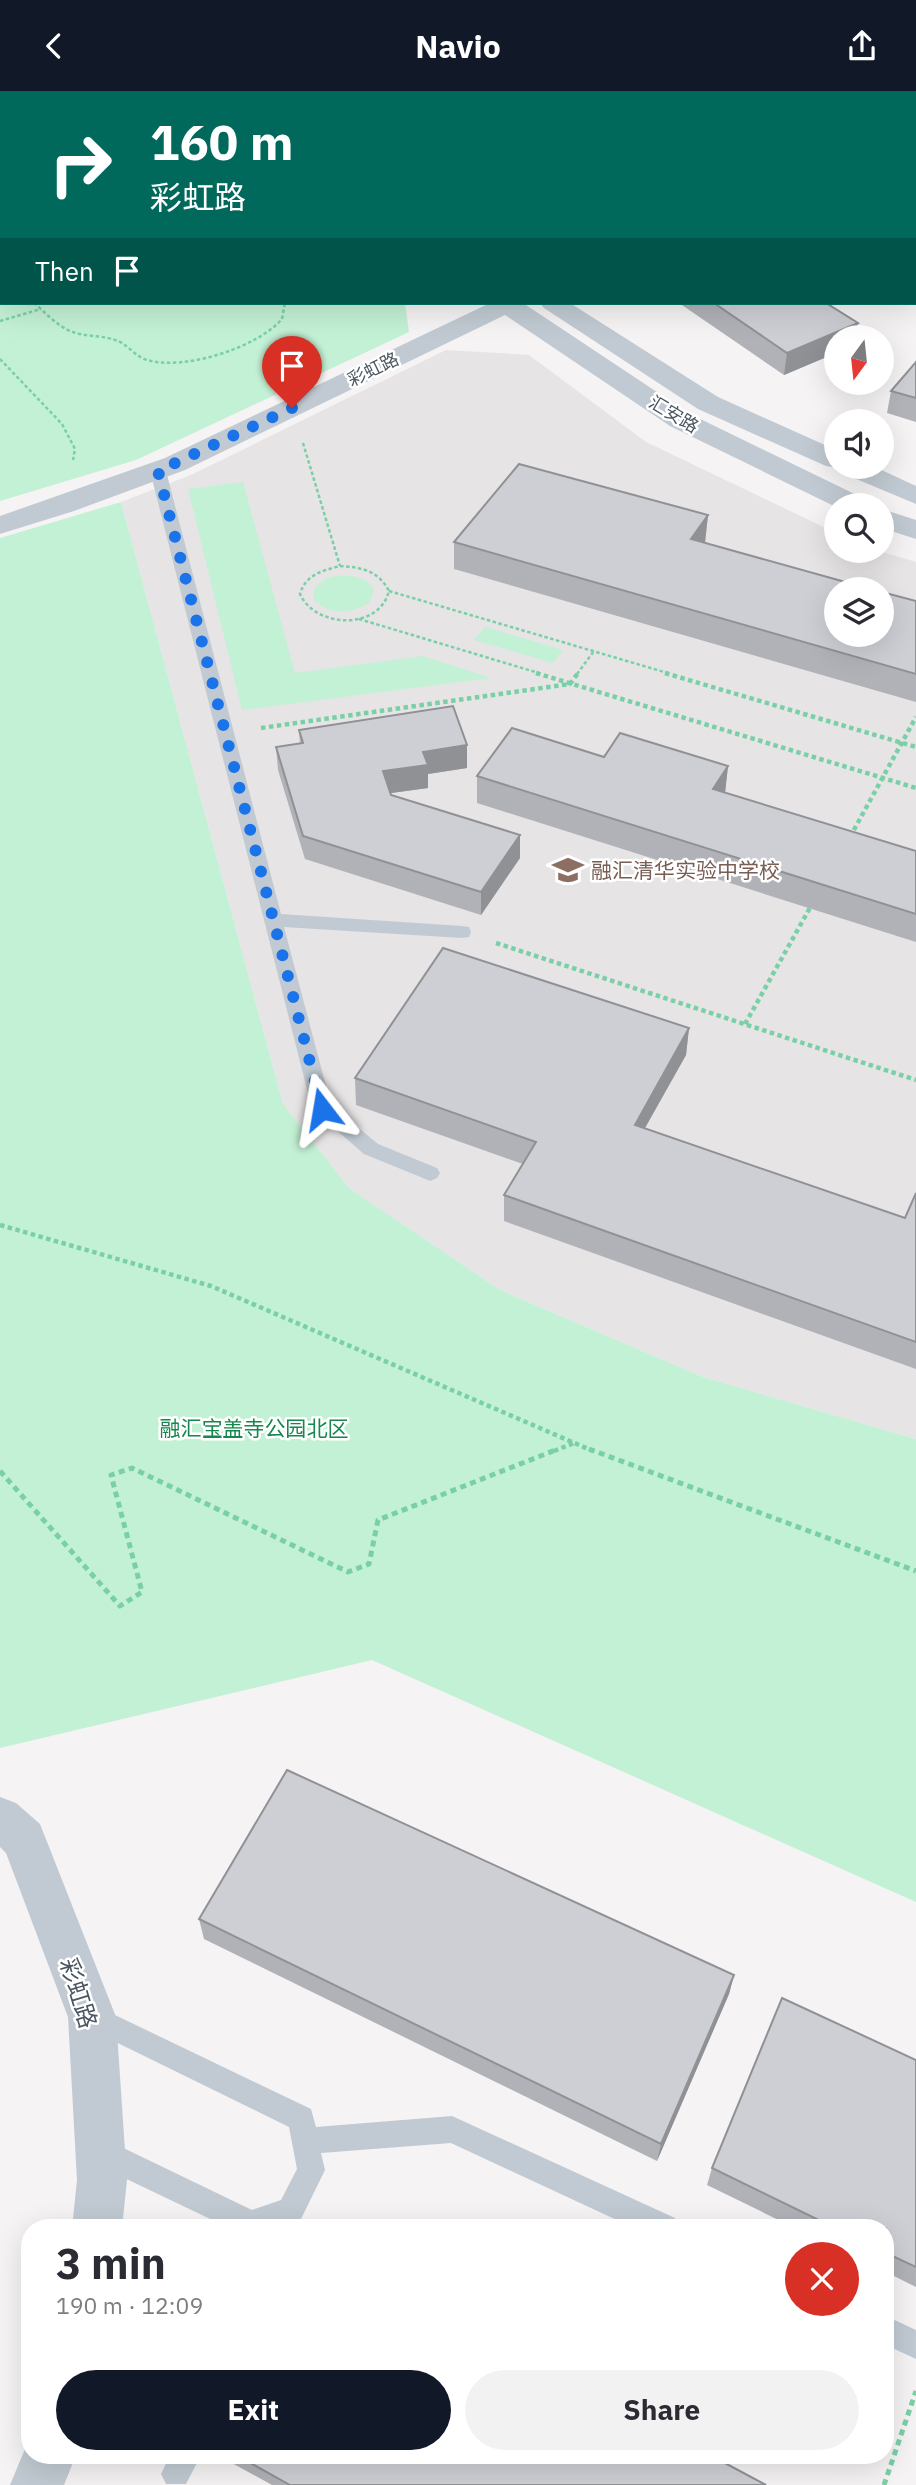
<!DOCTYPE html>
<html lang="en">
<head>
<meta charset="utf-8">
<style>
  :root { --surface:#fff; --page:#f2f2f3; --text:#2b2b33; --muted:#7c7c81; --accent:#111827 }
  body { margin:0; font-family:"IBM Plex Sans","Noto Sans SC",sans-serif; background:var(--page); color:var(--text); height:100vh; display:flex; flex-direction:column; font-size:26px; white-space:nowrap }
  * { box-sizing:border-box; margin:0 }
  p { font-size:23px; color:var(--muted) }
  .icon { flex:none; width:38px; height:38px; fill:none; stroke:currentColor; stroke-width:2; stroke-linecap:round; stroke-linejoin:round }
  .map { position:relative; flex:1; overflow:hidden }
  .side { position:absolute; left:21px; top:2128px; width:873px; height:245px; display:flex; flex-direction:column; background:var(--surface); border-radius:28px; box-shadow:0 7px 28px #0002 }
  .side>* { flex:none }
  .top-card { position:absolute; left:0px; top:0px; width:917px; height:214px; box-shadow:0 7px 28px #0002; background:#00695c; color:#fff; overflow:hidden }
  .needle { width:46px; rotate:195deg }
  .controls { position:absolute; left:824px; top:234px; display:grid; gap:14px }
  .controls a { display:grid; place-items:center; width:70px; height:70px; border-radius:50%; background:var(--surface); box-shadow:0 7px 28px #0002; font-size:35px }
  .pin { position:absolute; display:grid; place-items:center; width:60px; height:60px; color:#fff; margin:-72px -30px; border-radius:50% 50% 50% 0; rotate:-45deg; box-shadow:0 0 7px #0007 }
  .pin .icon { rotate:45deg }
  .me { position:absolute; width:77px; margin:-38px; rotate:346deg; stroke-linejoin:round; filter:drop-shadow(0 0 5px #0008) }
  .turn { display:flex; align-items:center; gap:24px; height:147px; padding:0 35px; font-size:32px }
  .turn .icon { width:91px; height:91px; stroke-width:2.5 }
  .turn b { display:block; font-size:49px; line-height:60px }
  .then { display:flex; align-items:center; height:66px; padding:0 35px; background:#0003; gap:14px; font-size:26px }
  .round { display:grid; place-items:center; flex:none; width:74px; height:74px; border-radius:37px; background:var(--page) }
  .head { display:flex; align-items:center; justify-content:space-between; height:119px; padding:0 35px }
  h1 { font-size:42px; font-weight:700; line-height:52px }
  .action { display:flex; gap:14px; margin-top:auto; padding:14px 35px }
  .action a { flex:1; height:80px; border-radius:42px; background:var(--accent); color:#fff; font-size:28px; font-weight:700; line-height:80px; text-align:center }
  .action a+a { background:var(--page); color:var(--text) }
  header { display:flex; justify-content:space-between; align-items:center; height:91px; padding:0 35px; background:var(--accent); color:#fff; font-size:32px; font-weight:700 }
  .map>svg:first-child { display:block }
  .education { fill:#e6e4e5; fill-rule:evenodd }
  .green { fill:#c3f1d5 }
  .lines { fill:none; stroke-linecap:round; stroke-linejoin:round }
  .path-far2 { stroke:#7ad0a6; stroke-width:2.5; stroke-dasharray:3.5 2.5; stroke-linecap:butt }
  .path-far1 { stroke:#7ad0a6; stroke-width:4.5; stroke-dasharray:4.5 3.5; stroke-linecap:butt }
  .path { stroke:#7ad0a6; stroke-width:5; stroke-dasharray:6 4.5; stroke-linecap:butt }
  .service { fill:#c1cad2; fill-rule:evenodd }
  .tertiary { fill:#c1cad2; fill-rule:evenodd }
  .wall { fill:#b0b2b7 }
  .shaded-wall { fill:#909195 }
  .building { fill:#cdcfd5; stroke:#909195; stroke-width:2 }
  .route { stroke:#1a73e8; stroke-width:12; stroke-dasharray:0 21.6 }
  .labels { text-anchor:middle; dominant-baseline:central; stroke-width:5; stroke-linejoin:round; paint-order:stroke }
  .far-street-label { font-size:18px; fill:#4a5661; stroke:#fff }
  .education-label { font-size:21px; fill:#785e54; stroke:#fff; text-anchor:start }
  .park-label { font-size:21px; fill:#17864f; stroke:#fff }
  .near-street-label { font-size:24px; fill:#4a5661; stroke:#fff }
</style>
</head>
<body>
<header><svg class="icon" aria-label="back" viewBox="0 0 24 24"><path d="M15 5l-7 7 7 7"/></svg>Navio<svg class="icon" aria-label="share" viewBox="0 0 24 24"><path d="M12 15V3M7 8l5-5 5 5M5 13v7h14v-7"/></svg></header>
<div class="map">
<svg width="916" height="2394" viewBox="0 0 916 2394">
  <rect width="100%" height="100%" fill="#f5f3f3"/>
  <path class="education" d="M446 259 529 264 646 351 836 442V460H879L916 471V1348L703 1286 500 1199 349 1097 283 1013 121 411 191 384ZM836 499H882V544H836Z"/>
  <path class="green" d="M0 9 2 212H405L409 241 136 369 0 410Z
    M243 391 295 582 423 565 491 587 242 619 188 398Z
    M121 411 283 1013 349 1097 500 1199 703 1286 916 1348V1811L372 1569 0 1657V447Z
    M336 485C351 484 365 485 374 498L370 511C353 523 328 525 313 508L315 496 327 487Z
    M485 536 563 559 553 572 474 549Z"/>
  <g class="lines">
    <path class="path-far2" d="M34 212C45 221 59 237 73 241 86 246 102 244 115 249 127 252 134 265 147 269 183 280 257 257 282 228L285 212
      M0 230 41 218
      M0 268 62 333 75 358 73 369
      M303 352 340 475
      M340 475C361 476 379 480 389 500 379 540 315 537 300 503 306 483 322 480 340 475Z
      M389 500 671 583
      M359 528 542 583
      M577 583 594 560"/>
    <path class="path-far1" d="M536 582 916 697
      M665 582 916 656
      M261 637 570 593 578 582
      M850 746 916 626
      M496 852 916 989
      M745 933 811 815
      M0 1134 211 1195 593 1360
      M554 1360 574 1352"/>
    <path class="path" d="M589 1358 916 1480
      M0 1380 120 1515 142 1501 111 1384 132 1377 348 1481 369 1473 378 1429 558 1358
      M884 2394 916 2300"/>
    <path class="service" d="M158 375 166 380 281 823 462 835 469 836 471 841 469 846 462 847 284 836 331 1014 378 1053 437 1077 440 1082 437 1087 430 1090 423 1087 364 1063 312 1018 150 380Z
      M92 1913 311 2018 316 2036 452 2025 675 2127 679 2137H634L451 2052 321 2062 325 2079 300 2130 281 2137H229L91 2071 87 2061 91 2051 101 2047 111 2051 252 2119 281 2109 297 2078 289 2036 83 1935 79 1926 83 1917Z
      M886 2225 916 2239V2268L886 2254Z
      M170 2364H201L186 2393H166L161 2383Z"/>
    <path class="tertiary" d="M39 0H67L68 2H40Z
      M121 0H148L149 2H122Z
      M490 212H523L690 323 867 409 871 415 836 416 670 335 505 224 185 379 74 420 0 443V425L165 367Z
      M540 212H570L718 306 836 359V376H875L916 395V413L842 382 839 377 826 375 698 318 544 217Z
      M882 418 916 429V448L882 437Z
      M0 1706 16 1712 40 1733 116 1926 127 2089 122 2137H72L77 2089 68 1926 6 1762 0 1756Z
      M30 2346V2364H76L64 2394H10Z"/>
  </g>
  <path class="wall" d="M271 0H421L424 2H275Z
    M586 0H633L630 2H591Z
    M819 0H916V59L915 2H819Z
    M679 212H826L836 247V262L784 284Z
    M916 271V331L887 322 891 300Z
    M708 424 705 452 916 510V611L454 478V451Z
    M299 639 467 654V677L428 683V697L391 702V704L520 767 481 824 305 768 278 679 276 656 300 653Z
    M604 666 728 675 725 702 916 760V851L477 712V685Z
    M689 937 686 964 645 1037 905 1127 916 1102V1278L504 1130V1104L523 1073 356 1014 355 987Z
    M199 1828 734 1884 729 1903 657 2070 204 1848Z
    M916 1969V2196L886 2181V2137H795L707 2094 712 2077Z
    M221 2364H710L766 2394H272L221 2366Z"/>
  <path class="shaded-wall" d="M614 0H633L630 2H614Z
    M858 232 856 247H836V262L784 284 787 262Z
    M708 424 705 451 689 475 691 448Z
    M467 654V677L428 683V697L384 703 383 680 423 661Z
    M728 675 725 702 713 698Z
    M520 744V767L481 824V801Z
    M689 937 686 964 632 1060 635 1034Z
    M734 1884 729 1903 657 2070 661 2053Z"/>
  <path class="building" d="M320 0H421L424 2H324Z
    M823 0H916V36L915 2H828Z
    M915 111 916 112 915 136Z
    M714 212H826L858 232 787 262Z
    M916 271V307L891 300Z
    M519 373 708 424 691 448 874 499H836V544H882V501L916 510V583L454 451Z
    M453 615 467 654 423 661 428 674 383 680 391 704 520 744 481 801 303 745 276 656 303 652 299 639Z
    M512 637 604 666 620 642 728 675 713 698 916 760V823L477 685Z
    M443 857 689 937 635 1034 905 1127 916 1102V1251L504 1104 536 1051 355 987Z
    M287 1679 734 1884 661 2053 199 1828Z
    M782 1907 916 1969V2176L886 2162V2137H835L712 2077Z
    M236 2364H710L766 2394H290Z"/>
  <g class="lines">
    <path class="route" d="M292 317 158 380 322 1018"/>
  </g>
  <defs>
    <symbol id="school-bare" viewBox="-9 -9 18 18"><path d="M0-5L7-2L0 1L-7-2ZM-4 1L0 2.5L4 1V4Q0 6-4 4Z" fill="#8d6e63" stroke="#fff" stroke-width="2.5" paint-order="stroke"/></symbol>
  </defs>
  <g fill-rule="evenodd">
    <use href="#school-bare" x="546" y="757" width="44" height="44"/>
  </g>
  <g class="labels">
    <g class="far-street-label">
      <text transform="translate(373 278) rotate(-26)">彩虹路</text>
      <text transform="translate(674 323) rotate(31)">汇安路</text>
    </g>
    <g class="education-label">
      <text x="591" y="779">融汇清华实验中学校</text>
    </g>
    <g class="park-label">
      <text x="254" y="1337">融汇宝盖寺公园北区</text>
    </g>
    <g class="near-street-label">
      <text transform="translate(79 1902) rotate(73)">彩虹路</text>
    </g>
  </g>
</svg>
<div class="controls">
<a><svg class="needle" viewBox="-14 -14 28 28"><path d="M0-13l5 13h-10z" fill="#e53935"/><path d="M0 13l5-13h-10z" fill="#7c7c81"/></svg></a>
<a><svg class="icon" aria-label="sound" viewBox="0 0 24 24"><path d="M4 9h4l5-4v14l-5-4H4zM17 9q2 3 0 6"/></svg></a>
<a><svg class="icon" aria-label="search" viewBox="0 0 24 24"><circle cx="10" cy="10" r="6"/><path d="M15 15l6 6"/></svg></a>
<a><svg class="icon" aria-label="layers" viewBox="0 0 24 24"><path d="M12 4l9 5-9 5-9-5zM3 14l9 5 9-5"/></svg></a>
</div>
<div class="pin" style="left:292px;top:317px;background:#d93025"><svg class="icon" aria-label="arrive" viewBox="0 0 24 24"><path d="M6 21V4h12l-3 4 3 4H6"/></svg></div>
<svg class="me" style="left:322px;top:1018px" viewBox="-20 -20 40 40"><path d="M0-17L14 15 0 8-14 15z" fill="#1a73e8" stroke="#fff" stroke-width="4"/></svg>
<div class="top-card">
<div class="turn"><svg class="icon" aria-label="right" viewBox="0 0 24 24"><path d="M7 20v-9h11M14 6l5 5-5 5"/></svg><div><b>160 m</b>彩虹路</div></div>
<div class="then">Then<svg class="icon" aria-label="arrive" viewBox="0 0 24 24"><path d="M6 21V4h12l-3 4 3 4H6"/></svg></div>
</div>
<section class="side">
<div class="head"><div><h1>3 min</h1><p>190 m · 12:09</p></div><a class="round" style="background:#d93025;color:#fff"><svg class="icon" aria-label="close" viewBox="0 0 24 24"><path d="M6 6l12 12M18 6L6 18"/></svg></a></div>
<div class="action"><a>Exit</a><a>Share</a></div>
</section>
</div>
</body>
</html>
